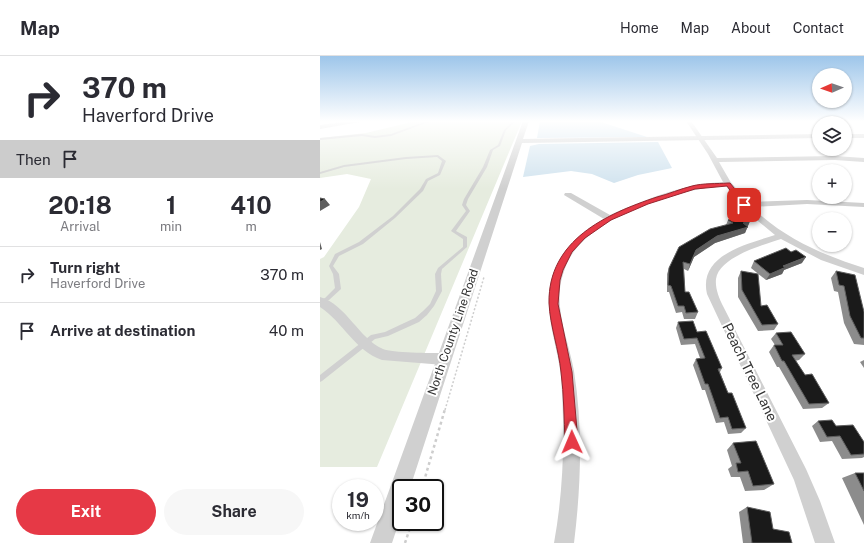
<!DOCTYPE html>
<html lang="en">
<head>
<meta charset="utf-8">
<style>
  :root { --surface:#fff; --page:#f7f7f7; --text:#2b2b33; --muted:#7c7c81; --line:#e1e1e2; --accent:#e63946 }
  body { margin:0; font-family:"Public Sans",sans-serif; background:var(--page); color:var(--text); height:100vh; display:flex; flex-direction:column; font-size:15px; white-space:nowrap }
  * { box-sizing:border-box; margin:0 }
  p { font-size:13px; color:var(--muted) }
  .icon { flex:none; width:22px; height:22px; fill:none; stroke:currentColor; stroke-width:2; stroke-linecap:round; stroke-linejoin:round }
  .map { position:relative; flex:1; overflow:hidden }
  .sheet { display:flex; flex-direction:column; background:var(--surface); width:320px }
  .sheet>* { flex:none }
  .banner { background:#fff; color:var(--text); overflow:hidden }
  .needle { width:26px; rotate:268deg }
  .controls { position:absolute; left:492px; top:12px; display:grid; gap:8px }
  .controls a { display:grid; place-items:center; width:40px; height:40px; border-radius:50%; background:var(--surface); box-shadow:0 1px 3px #0004; font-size:20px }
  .speed { position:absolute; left:12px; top:423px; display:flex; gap:8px; font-size:20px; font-weight:700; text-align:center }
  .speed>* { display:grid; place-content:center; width:52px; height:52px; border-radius:50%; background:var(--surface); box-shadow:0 1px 3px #0004; line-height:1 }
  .speed small { font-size:10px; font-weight:400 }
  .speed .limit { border:2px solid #111; border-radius:6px; background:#fff; color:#111 }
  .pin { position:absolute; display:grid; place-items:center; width:34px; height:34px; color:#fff; margin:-17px; border-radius:8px; box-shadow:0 2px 6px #0006 }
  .me { position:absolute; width:44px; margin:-22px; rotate:359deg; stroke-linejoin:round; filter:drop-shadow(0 0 3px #0008) }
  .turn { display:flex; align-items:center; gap:14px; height:84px; padding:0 16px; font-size:18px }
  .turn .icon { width:52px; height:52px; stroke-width:2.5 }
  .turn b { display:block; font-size:28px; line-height:34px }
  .then { display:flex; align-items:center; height:38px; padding:0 16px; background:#0003; gap:8px; font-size:15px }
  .eta { display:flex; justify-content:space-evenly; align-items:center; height:68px; text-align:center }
  .eta b { font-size:24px; font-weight:700; line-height:28px }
  .button { display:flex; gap:8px; margin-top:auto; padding:8px 16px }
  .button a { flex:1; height:46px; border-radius:24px; background:var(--accent); color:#fff; font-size:16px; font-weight:700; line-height:46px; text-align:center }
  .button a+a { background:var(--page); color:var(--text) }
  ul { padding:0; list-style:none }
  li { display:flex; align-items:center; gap:12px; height:56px; padding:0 16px; border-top:1px solid var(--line) }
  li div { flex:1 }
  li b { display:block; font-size:15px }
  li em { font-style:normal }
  header { display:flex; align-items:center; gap:24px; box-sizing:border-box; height:56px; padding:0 20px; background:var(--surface); border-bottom:1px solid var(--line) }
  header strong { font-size:19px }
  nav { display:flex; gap:22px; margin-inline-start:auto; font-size:14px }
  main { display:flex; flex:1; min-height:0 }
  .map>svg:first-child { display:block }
  .green { fill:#e6ecdf }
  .water { fill:#cfe2ee }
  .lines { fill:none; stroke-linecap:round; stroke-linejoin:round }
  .path-far1 { stroke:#cdcdcd; stroke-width:1.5; stroke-dasharray:2 2; stroke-linecap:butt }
  .path { stroke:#cdcdcd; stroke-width:2.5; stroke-dasharray:3 3; stroke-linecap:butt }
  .service { fill:#d0d0d0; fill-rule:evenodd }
  .minor { fill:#d0d0d0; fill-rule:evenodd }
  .tertiary { fill:#d0d0d0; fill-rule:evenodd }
  .wall { fill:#8c8c8c }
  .shaded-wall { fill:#5f5f5f }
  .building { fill:#1a1a1a; stroke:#5f5f5f }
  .route { fill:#e63946; stroke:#96252e }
  .labels { text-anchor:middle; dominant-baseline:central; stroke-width:4; stroke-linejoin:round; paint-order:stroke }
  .street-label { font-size:12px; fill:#333; stroke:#fff }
  .near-street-label { font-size:14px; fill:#333; stroke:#fff }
</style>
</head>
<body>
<header>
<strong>Map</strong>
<nav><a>Home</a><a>Map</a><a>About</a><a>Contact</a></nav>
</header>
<main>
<section class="sheet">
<div class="banner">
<div class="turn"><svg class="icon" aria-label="right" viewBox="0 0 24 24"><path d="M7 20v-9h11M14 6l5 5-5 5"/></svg><div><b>370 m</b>Haverford Drive</div></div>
<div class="then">Then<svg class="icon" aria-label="arrive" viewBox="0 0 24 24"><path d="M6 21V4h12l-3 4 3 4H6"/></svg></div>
</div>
<div class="eta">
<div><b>20:18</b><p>Arrival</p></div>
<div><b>1</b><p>min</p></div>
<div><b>410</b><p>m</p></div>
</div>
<ul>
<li><svg class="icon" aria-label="right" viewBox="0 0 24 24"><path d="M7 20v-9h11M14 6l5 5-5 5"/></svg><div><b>Turn right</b><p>Haverford Drive</p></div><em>370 m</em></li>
<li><svg class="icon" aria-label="arrive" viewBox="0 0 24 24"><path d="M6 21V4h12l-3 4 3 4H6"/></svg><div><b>Arrive at destination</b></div><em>40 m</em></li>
</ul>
<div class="button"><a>Exit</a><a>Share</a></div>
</section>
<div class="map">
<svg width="544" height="487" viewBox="0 0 544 487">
  <rect width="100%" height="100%" fill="#fff"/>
  <path class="green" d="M96 65H202L57 411H0V203L4 201 39 151 51 123 27 118 0 122V82L46 77Z"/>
  <path class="water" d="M220 65H278L327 81 217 82Z
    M338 86 352 112 318 119 294 127 272 118 251 115 203 121 210 90 219 88Z"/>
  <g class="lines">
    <path class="path-far1" d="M125 354 164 221"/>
    <path class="path" d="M102 432 125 353
      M85 487 92 466"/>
    <path class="service" d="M107 65H111L71 80 55 82 42 80 0 84V82L42 78 55 80 71 78Z
      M193 65H196L186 74 180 90 173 94 167 111 148 143 146 149 150 155 136 175 147 181V191L122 213 121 218 122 235 114 250 107 259 99 266 68 280 55 283 2 325 0 326V319L51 279 65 276 82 268 95 262 103 255 110 248 116 235 115 218 118 212 143 191V183L131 175 146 155 142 149 144 143 163 111 170 94 178 89 184 74Z
      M118 99 126 105 120 119 108 125 103 135 75 162 43 188 19 200 13 210 19 218 21 233 9 244 0 248V244L5 242 15 232 13 218 9 210 15 198 39 186 73 160 100 133 106 123 118 117 122 105 117 101 86 103 24 111 0 118V116L24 109 86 101Z"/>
    <path class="minor" d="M31 65H46L0 73V69Z
      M366 65H371L397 102 515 100 544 102V106L515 104 399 106 410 125 427 146 487 144 544 147V151L487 148 432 151C463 182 503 199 544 212V219L501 204 461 183C443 189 399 201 396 223 395 232 399 242 403 250L486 413 500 445 515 487H495L474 424 387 238C378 199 427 188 455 179L421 151 406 130C361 132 285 157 256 193 248 202 244 214 241 226 235 256 249 286 254 315 263 372 261 430 254 487H234C244 432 245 377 241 321 238 290 223 257 231 225 239 196 258 177 284 163L244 139 245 137H251L290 159C326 143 364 128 403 126L388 98Z
      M0 241C27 249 38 282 63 293 72 297 111 297 124 297L129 299 130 303 129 307 124 309 62 304C35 295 23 266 0 251Z"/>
    <path class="tertiary" d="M203 65H209L203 83 499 78V82L202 87 90 432H81V460L72 487H50Z
      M525 78H544V82H525Z"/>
  </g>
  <path class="wall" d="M408 164 430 165 425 177 395 187 374 201 368 215 364 213 365 236 378 256 375 263H364L362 256 356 257 349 236H347V218L349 212 406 169Z
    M434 205 482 207 464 214 462 218 446 224 431 212Z
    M421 215 441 250 458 268 454 274 438 275 418 241V222Z
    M516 215 544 256V289L534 288 524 267 518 236 514 235 511 222Z
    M358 266 377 276 402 312 400 316 408 337 426 372 421 377 408 378 404 366 396 367 385 334H382L373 309 376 303 380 302 375 288 361 289 356 272Z
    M456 277 485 298 479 304 475 305 485 319 509 347 502 352 483 353 459 311H457L449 296 454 289H455L451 283Z
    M544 304V312L540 306Z
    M498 365 516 370 544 386V401L542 402 522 403 512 385 500 386 492 370Z
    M413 387 454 428 444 434 425 435 420 421H411L408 413 412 410 407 394Z
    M535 417H544V469L522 422Z
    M427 451 453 473 472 487H423L419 456Z"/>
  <path class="shaded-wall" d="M5 143 10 149 0 155V146Z
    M430 165 425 177 395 187 374 201 368 215 370 208 376 194 397 180 423 167Z
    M0 186 2 193 0 194Z
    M486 201 482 207 464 214 462 218 446 224 450 218 463 210Z"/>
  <path class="building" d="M0 142 5 143 0 146Z
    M422 159 430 165 423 167 428 171 397 180 376 194 370 208 363 206 365 236H369L378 256 366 257 364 250H358L351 230 348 229 349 212 359 191 390 173 413 167 408 164Z
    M466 192 471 196 476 194 486 201 463 210 466 211 450 218 434 205Z
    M421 215 438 218 441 250 447 249 458 268 442 269 422 234Z
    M516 215 535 219 544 256V282H541L530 260 524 230 519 229Z
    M373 265 377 276 386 275 402 312 398 313 408 337H412L426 372 412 373 408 361 400 362 388 328H385L376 303 385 302 377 282 364 283 358 266Z
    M471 276 485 298 472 299 485 319 492 318 509 347 489 348 464 305H462L454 289H463L456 277Z
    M512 364 516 370 533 369 544 386V398L531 399 520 380 507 381 498 365Z
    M436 385 454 428 433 430 428 415 418 416 416 407H421L413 387Z
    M535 417H544V435Z
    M427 451 450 456 453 473 469 476 472 487H432Z"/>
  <linearGradient id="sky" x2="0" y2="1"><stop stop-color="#9ec6ea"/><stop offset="0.49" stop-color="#fff"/><stop offset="1" stop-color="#fff" stop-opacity="0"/></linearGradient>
  <rect width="544" height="133" fill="url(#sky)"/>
  <path class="route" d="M408 127H410L427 148V151H422L407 130 375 133 328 148 291 164 265 182 252 196 243 214 240 224 238 248 252 316 258 386 256 391 252 393 247 391 245 386C244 363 244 339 241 316 239 294 230 270 229 247 228 184 286 158 337 141 349 138 360 133 372 130 383 127 397 128 408 127Z"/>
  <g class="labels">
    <g class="street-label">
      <text transform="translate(133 276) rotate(-71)">North County Line Road</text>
    </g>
    <g class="near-street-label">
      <text transform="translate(430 316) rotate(64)">Peach Tree Lane</text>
    </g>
  </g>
</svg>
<div class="controls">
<a><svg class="needle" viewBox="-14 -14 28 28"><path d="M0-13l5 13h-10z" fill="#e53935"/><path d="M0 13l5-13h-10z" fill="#7c7c81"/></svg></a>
<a><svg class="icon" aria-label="layers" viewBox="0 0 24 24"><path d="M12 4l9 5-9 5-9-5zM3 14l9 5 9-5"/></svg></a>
<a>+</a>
<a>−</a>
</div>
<div class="speed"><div>19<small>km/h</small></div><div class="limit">30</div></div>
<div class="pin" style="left:424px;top:149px;background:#d93025"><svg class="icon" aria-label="arrive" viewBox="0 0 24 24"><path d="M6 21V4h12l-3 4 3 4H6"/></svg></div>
<svg class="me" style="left:252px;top:386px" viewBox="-20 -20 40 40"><path d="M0-17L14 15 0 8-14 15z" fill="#e63946" stroke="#fff" stroke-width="4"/></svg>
</div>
</main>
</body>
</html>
